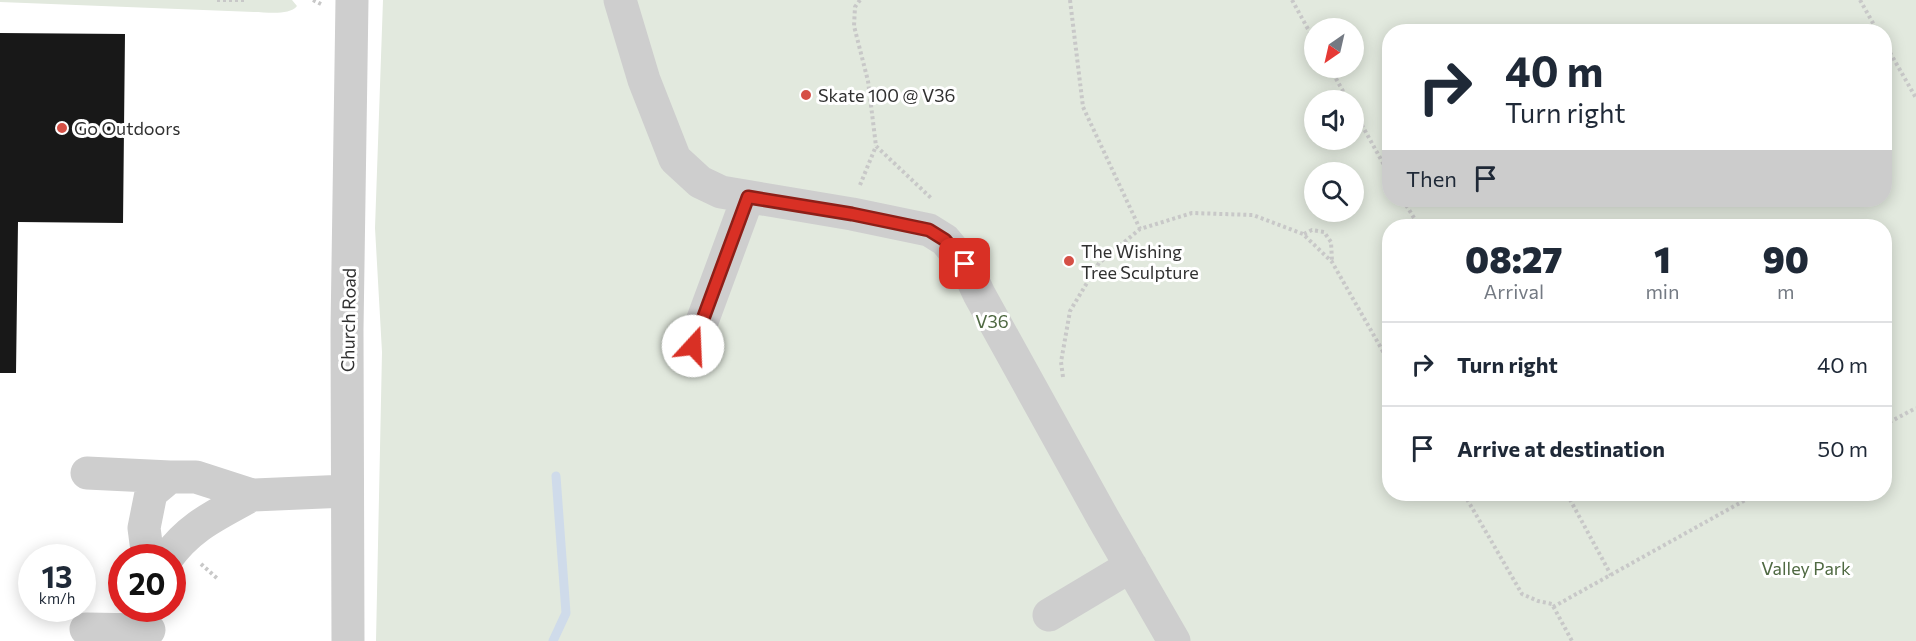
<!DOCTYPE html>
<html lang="en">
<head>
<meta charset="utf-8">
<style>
  :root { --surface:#fff; --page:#f2f2f3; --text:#1f2937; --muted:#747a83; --line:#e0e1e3 }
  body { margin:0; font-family:Commissioner,sans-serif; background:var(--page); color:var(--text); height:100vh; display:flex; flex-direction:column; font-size:22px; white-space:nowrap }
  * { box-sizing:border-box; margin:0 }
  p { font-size:20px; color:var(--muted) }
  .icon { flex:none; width:33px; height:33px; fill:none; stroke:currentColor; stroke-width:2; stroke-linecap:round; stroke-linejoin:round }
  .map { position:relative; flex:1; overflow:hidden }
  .panel { position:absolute; left:1382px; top:219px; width:510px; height:282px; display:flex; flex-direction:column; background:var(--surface); border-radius:24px; box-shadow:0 3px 15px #0003 }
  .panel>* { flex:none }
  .hud { position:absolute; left:1382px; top:24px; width:510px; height:183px; border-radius:24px; box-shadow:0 3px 15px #0003; background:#fff; color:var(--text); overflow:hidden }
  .needle { width:39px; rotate:214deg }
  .controls { position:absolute; left:1304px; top:18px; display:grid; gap:12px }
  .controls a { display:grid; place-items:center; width:60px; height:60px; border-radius:50%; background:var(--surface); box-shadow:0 3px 15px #0003; font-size:30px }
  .speed { position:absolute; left:18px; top:544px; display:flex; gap:12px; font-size:30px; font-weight:700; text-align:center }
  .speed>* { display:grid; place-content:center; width:78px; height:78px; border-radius:50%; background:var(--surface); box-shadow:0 3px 15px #0003; line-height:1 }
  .speed small { font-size:15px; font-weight:400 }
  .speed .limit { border:9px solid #d22; background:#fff; color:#111 }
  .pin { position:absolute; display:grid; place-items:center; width:51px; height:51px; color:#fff; margin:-26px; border-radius:12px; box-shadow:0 3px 9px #0006 }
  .me { position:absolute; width:66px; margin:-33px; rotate:20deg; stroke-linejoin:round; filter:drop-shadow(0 0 4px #0008) }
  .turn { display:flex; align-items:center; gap:21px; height:126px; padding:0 24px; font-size:27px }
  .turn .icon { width:78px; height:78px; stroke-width:2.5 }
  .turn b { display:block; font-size:42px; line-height:51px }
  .then { display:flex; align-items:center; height:57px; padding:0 24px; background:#0003; gap:12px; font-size:22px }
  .eta { display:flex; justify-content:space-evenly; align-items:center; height:102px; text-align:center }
  .eta b { font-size:36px; font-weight:800; line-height:42px }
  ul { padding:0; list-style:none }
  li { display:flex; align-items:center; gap:18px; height:84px; padding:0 24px; border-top:2px solid var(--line) }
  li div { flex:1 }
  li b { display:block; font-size:22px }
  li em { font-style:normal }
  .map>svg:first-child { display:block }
  .green { fill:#e2e9de; fill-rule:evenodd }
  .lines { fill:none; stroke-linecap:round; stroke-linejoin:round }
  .stream { stroke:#cfdbea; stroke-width:9 }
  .building { fill:#181818 }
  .path { stroke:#c8c8c8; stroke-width:4; stroke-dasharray:3 3; stroke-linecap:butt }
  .minor { stroke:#cecece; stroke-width:33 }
  .route-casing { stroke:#8d1f18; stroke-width:15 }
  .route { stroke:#d93025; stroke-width:10 }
  .poi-dot { fill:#d55046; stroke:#fff; stroke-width:2 }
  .labels { text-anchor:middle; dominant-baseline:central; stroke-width:6; stroke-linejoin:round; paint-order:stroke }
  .poi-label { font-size:18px; fill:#313131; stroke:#fff; text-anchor:start }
  .street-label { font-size:18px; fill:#313131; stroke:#fff }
  .park-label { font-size:18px; fill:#4f6942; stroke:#fff }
</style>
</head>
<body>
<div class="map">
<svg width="1916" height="641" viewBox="0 0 1916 641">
  <rect width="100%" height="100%" fill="#fff"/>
  <path class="green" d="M0 0H292L297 6C289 16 266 12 254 12L0 2Z
    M383 0H1916V641H376L382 352 375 228ZM1314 28H1353V68H1314ZM1389 32H1884V200H1389ZM1314 100H1353V140H1314ZM1314 172H1353V212H1314ZM1389 226H1884V494H1389Z"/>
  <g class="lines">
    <path class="stream" d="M553 641 566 613 556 476"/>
  </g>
  <path class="building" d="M0 33 125 34 123 223 18 222 16 373H0Z"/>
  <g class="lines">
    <path class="path" d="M217 0H247
      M313 0 321 4
      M860 0 855 7 854 26 868 81 876 146 931 198
      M1070 0 1083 107 1140 229
      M1292 0 1314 40
      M1860 0 1878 32
      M1884 42 1916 98
      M1330 68 1348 100
      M1353 109 1389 174
      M860 185 876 146
      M1403 200 1419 226
      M1304 234 1312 230 1324 232 1331 242 1332 261
      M1063 377 1061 362 1070 311 1099 263 1140 229 1192 213 1253 215 1303 234 1332 262 1389 362
      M1884 425 1916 408
      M1464 494 1522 594 1538 601 1552 604 1572 641
      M1567 494 1611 575
      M201 564 218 579
      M1553 607 1756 494"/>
    <path class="minor" d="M620 0 644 80 675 159 700 182 721 192 852 214 929 230 945 240 965 264 979 294 1103 518 1174 641
      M693 346 748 197
      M87 473 170 477
      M148 558 144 528 151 493 170 477H196L252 495 347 491
      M167 558C191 525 217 515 252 495
      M1049 615 1131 566
      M86 629 149 630
      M348 641 347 330 352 0"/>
  </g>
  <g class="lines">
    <defs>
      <path id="route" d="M693 346 748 197 852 214 929 230 945 240 965 264"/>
    </defs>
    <use href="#route" class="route-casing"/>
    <use href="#route" class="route"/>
  </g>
  <g class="poi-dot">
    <circle cx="806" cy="95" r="6"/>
    <circle cx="62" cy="128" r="6"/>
    <circle cx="1069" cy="261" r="6"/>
  </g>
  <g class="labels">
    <g class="poi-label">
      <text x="818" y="95">Skate 100 @ V36</text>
      <text x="74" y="128">Go Outdoors</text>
      <text x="1081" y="251">The Wishing<tspan x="1081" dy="21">Tree Sculpture</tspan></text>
    </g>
    <g class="street-label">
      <text transform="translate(348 320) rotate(-89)">Church Road</text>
    </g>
    <g class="park-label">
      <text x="992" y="321">V36</text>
      <text x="1806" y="568">Valley Park</text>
    </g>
  </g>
</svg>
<div class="controls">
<a><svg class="needle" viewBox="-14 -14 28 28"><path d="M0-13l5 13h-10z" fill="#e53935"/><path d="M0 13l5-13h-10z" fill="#747a83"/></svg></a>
<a><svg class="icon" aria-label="sound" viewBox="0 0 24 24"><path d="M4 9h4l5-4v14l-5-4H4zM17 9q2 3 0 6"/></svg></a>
<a><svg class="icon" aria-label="search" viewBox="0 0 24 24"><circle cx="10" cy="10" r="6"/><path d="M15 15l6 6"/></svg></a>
</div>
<div class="speed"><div>13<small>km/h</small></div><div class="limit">20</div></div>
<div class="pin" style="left:965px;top:264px;background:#d93025"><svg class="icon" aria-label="arrive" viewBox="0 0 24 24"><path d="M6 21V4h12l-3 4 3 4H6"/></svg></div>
<svg class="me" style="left:693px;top:346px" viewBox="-20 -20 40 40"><circle r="19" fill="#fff"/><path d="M0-13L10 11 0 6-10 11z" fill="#d93025"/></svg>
<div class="hud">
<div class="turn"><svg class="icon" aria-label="right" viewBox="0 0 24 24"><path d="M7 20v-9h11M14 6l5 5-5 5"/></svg><div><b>40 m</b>Turn right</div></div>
<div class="then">Then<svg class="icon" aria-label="arrive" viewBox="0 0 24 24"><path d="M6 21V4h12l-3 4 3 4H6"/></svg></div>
</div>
<section class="panel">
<div class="eta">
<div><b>08:27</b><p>Arrival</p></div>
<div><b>1</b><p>min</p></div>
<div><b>90</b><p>m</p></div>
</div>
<ul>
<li><svg class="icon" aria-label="right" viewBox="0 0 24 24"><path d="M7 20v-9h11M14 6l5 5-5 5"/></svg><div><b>Turn right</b></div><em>40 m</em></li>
<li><svg class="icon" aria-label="arrive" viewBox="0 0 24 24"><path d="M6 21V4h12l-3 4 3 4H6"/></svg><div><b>Arrive at destination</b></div><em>50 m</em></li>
</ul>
</section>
</div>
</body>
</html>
